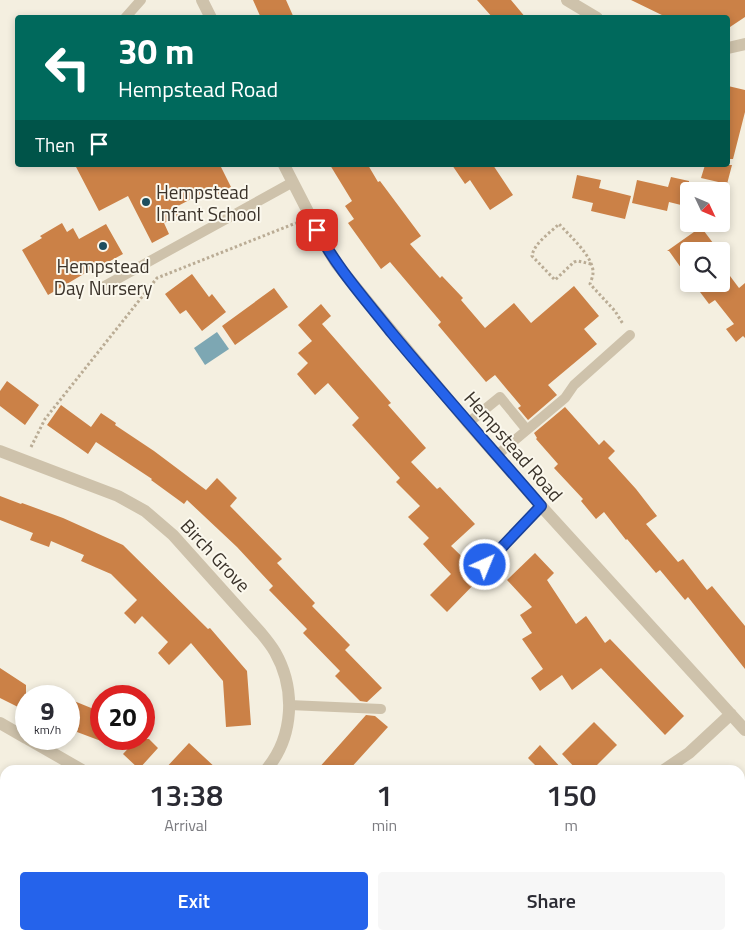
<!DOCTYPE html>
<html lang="en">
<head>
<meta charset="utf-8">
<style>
  :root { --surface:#fff; --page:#f7f7f7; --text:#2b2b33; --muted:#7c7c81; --accent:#2563eb }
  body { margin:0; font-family:"Titillium Web",sans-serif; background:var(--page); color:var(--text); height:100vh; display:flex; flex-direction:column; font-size:19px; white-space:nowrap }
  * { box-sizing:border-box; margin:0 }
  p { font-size:16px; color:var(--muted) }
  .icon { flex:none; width:28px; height:28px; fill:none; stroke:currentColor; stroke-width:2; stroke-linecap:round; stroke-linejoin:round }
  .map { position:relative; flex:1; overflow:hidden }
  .side { position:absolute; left:0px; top:765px; width:745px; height:175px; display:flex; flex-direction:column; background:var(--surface); border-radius:15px 15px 0 0; box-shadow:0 2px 8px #0003 }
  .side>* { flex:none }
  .hud { position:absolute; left:15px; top:15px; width:715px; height:152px; border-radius:5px; box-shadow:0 2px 8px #0003; background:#00695c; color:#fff; overflow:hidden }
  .needle { width:32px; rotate:134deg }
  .buttons { position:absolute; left:680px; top:182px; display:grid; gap:10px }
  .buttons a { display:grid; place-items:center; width:50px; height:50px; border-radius:5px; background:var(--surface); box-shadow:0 2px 8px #0003; font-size:25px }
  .speed { position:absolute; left:15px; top:685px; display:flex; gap:10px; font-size:25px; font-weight:700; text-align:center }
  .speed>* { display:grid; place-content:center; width:65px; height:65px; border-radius:50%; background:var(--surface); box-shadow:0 2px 8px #0003; line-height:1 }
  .speed small { font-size:12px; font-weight:400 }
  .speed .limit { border:8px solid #d22; background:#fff; color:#111 }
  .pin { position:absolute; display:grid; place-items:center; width:42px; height:42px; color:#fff; margin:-21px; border-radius:10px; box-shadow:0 2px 8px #0006 }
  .me { position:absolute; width:55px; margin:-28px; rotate:44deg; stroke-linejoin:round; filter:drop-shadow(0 0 4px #0008) }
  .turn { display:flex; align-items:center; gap:18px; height:105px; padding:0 20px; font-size:22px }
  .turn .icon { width:65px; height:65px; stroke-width:2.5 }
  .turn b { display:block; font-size:35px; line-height:42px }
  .then { display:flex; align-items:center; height:48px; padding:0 20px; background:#0003; gap:10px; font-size:19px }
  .eta { display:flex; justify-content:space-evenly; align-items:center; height:85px; text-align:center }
  .eta b { font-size:30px; font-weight:600; line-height:35px }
  .cta { display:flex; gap:10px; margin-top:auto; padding:10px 20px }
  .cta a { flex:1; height:58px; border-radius:5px; background:var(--accent); color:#fff; font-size:20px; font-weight:600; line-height:58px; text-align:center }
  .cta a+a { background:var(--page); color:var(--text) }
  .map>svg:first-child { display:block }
  .water { fill:#7da7b3 }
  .building { fill:#cb8147 }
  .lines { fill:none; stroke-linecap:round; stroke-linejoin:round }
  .path { stroke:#baac95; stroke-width:3; stroke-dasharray:2.5 2.5; stroke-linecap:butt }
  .service { stroke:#cec2ab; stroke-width:10 }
  .minor { stroke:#cec2ab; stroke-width:12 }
  .route-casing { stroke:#184099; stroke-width:12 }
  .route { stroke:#2563eb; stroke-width:9 }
  .poi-dot { fill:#1d4e5f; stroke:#fbf8ed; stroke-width:2 }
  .labels { text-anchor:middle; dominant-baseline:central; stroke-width:4; stroke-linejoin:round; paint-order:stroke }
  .poi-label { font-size:19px; fill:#3b332a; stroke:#fbf8ed; text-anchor:start }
  .street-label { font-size:19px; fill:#3b332a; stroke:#fbf8ed }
</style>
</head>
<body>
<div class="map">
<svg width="745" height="940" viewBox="0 0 745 940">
  <rect width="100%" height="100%" fill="#f4efe0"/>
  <path class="water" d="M217 332 229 349 205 365 194 348Z"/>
  <path class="building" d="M253 0H286L294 18H261Z
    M477 0H511L526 18H493Z
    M631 0H745V17L730 27 728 23V18H668Z
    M728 86 745 90V112L733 159H728Z
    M75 165H220L231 187 212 198 208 190 176 207 180 215 164 223 169 234 152 243 128 196 99 211Z
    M330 165H368L378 182 380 181 421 236 410 244 440 278 442 276 463 298 461 300 485 328 514 303 531 323 574 286 599 316 584 329 597 344 548 385 557 395 528 420 518 408 521 406 495 375 486 382 438 325 441 322 390 262 381 269 348 223 354 219 345 206 352 201Z
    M452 165H493L513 195 490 210 470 180 465 184Z
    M705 165H732L727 184 701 178Z
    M577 175 601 180 599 188 631 196 625 219 591 211 593 203 572 198Z
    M671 177 689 181V207L669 202 667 211 632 203 637 180 668 187Z
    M62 223 67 232 73 228 79 239 106 224 123 254 99 267V265L48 295 22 250 42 238 40 236Z
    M701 227 719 251H689V279L669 251H667Z
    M721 264 739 288 745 283V338L743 336 736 342 726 329 734 324 715 300 709 304 694 284H721Z
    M192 274 209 297 212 294 226 312 202 331 186 310 180 314 165 294Z
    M274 288 288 307 235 345 222 326Z
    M321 304 331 316 322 324 391 403 388 405 426 448 411 462 437 489 440 487 475 524 451 546 482 576 447 612 430 595 451 574 423 544 429 538 408 517 420 506 396 482 400 478 352 425 359 418 328 383 315 395 297 374 308 363 298 353 312 341 298 325Z
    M7 381 39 405 25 425 0 406V391Z
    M61 405 91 427 101 413 116 423 115 425 154 451 206 490 217 478 237 498 230 506 282 559 277 563 315 603 312 606 350 645 345 650 382 688 367 702 360 701 335 676 340 671 303 633 307 629 269 590 273 586 237 547 187 500 184 504 151 480 152 479 96 442 88 454 47 425Z
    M565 407 599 445 604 440 615 451 608 458 636 489 657 516 646 524 678 562 683 559 707 590 712 586 745 626V669L688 597 685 600 660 570 656 573 627 539 626 540 604 512 596 519 581 501 583 499 554 468 558 464 536 439 537 438 534 433Z
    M0 496 21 504 22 503 63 518 123 545 208 629 210 628 247 671 251 725 226 727 223 681 191 643 169 665 158 653 168 642 142 616 135 624 124 613 137 600 111 574 81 561 84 555 51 541 49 547 30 540 33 533 0 520Z
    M535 553 554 573 547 580 576 624 586 616 605 643 610 639 684 716 665 735 601 668 572 690 562 675 540 691 531 678 543 669 522 639 532 633 520 615 532 607 507 580Z
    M0 668 26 685V711L0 698Z
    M74 701 101 712V741L77 732 79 725 69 721V717Z
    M366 715 375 716 388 727 349 770H317Z
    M594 722 617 745 592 770H577L562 754Z
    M137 739H149L158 748 139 769 123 754Z
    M189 743 218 770H164Z
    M540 745 563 770H540L528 758Z"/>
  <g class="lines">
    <path class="path" d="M591 264 578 261 574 262 555 280 532 256C534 243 550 233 559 224 569 235 594 257 593 273 593 276 591 281 590 284L615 311 623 324
      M31 447 45 419 157 278 296 223"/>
    <path class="service" d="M125 18 141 0
      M101 288 293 182
      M468 423 500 397 527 430
      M497 455 565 398 574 385 630 335
      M485 565 541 506
      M289 705 381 709"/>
    <path class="minor" d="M202 0 211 18
      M567 0 597 18
      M728 48 745 44
      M284 165 324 243 336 263 380 317 468 423 541 506 745 730
      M0 451 118 496 145 511 173 535 261 633C266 639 271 645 275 652 296 689 294 737 266 770
      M0 723 26 738
      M28 739 82 770
      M664 770 689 753 731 714
      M289 935 294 940"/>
  </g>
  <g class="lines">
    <defs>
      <path id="route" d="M317 230C336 267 365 299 391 332 440 391 491 448 541 506L485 565"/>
    </defs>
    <use href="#route" class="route-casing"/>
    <use href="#route" class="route"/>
  </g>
  <g class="poi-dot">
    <circle cx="146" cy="202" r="5"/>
    <circle cx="103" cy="246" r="5"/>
  </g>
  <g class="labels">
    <g class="poi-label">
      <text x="156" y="191">Hempstead<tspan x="156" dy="22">Infant School</tspan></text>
      <text x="103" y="265" text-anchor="middle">Hempstead<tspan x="103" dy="22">Day Nursery</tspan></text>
    </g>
    <g class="street-label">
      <text transform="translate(514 446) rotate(49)">Hempstead Road</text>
      <text transform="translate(216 555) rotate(47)">Birch Grove</text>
    </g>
  </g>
</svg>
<div class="buttons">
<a><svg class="needle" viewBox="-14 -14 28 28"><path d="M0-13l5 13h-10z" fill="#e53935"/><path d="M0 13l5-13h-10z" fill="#7c7c81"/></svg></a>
<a><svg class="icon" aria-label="search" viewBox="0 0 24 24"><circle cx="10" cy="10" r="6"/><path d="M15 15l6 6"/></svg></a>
</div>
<div class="speed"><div>9<small>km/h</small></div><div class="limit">20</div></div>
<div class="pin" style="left:317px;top:230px;background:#d93025"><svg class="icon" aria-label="arrive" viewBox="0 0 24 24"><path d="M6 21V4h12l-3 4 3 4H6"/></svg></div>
<svg class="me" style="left:485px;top:565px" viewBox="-20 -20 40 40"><circle r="17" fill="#2563eb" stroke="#fff" stroke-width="3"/><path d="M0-11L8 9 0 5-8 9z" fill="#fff"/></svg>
<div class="hud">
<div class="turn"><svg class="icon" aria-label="left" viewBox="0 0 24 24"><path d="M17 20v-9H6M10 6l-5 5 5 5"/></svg><div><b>30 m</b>Hempstead Road</div></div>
<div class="then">Then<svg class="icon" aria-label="arrive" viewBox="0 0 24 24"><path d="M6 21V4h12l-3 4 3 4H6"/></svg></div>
</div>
<section class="side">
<div class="eta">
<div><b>13:38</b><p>Arrival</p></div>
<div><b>1</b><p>min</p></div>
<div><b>150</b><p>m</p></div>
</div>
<div class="cta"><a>Exit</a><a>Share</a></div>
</section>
</div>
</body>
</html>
